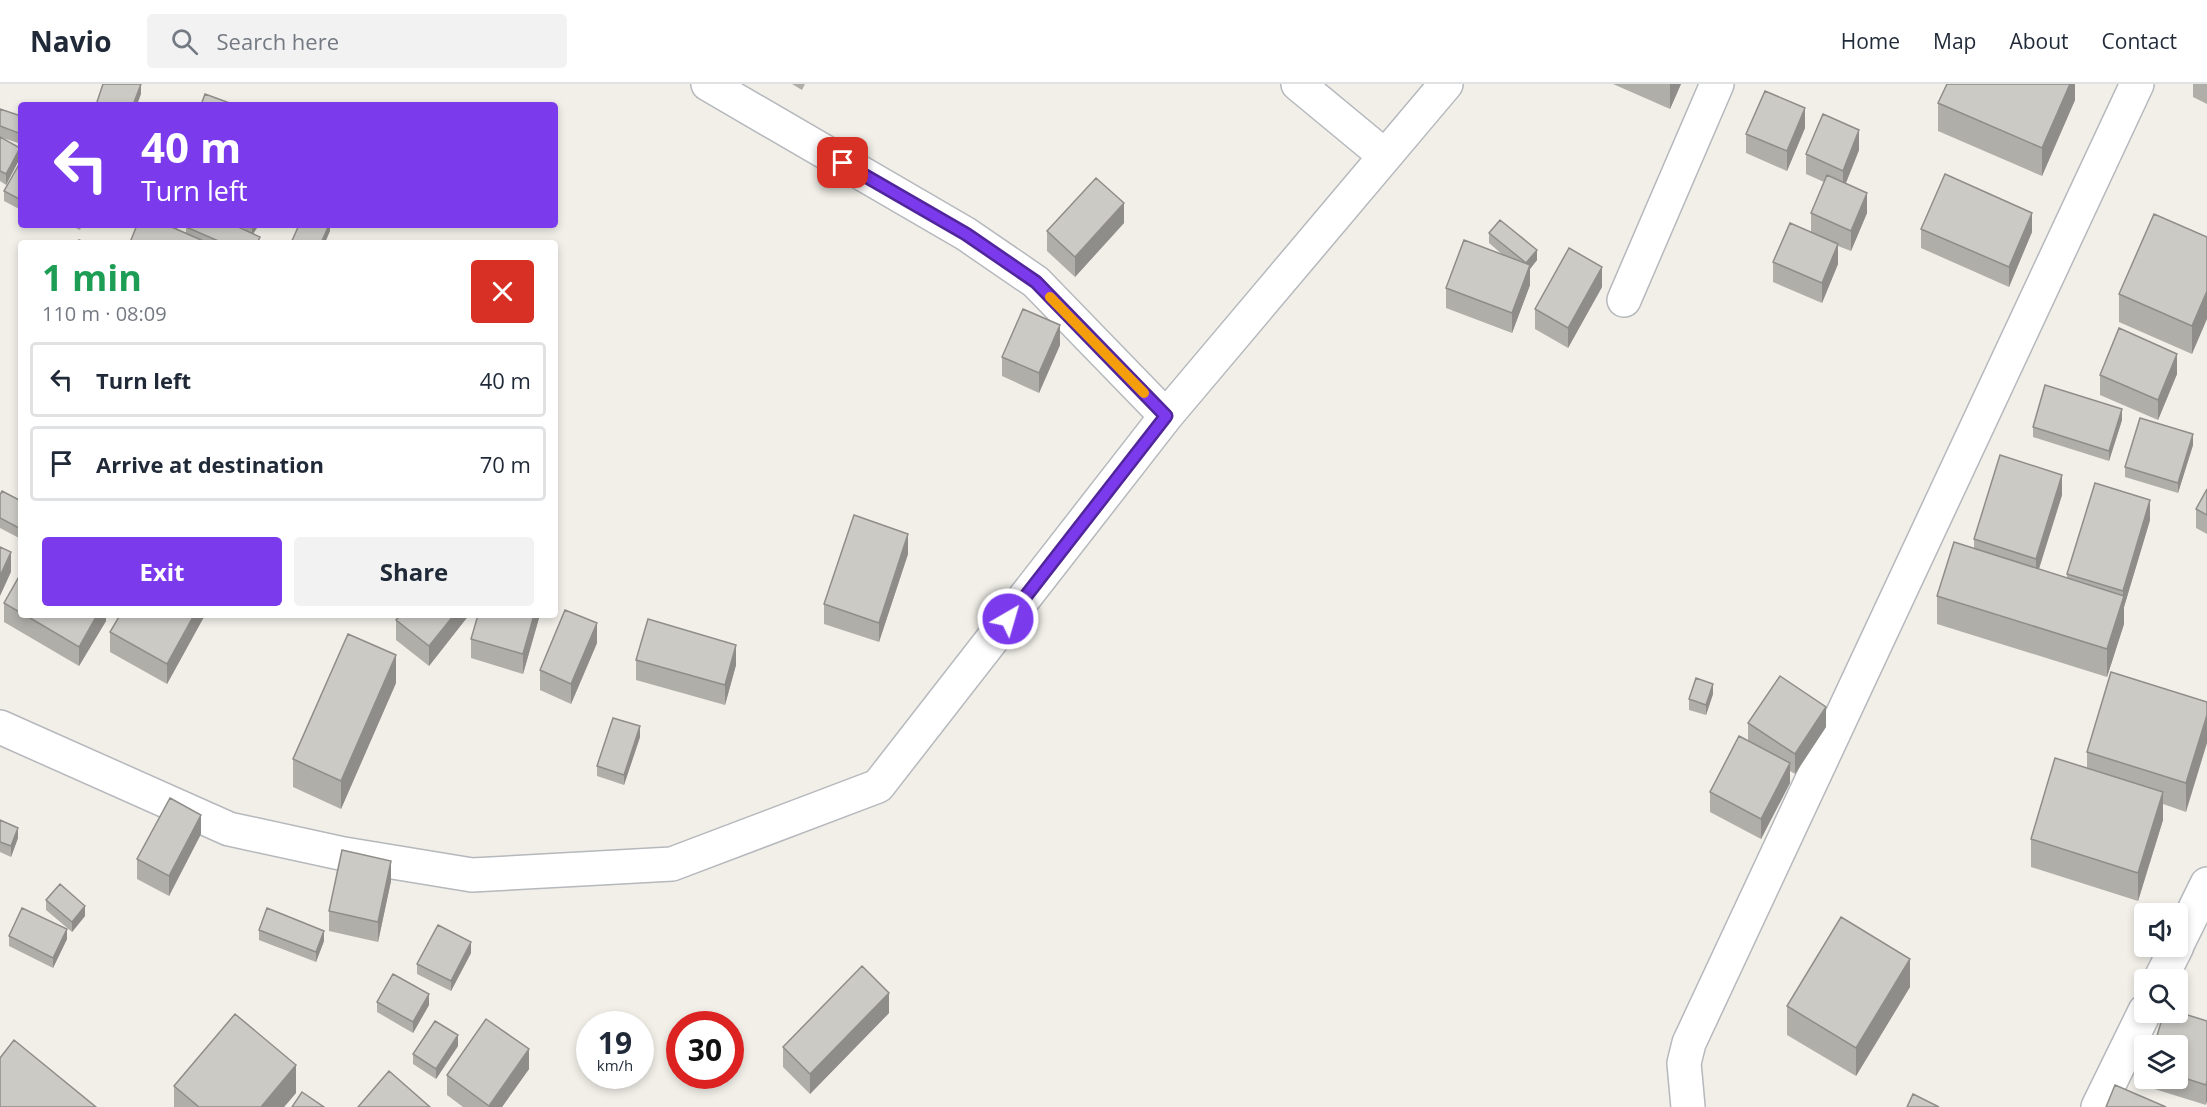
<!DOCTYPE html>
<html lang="en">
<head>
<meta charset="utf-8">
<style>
  :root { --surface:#fff; --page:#f2f2f3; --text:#1f2937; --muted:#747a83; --line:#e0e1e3; --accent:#7c3aed }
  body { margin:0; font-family:"Open Sans",sans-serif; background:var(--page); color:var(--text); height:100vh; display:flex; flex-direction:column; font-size:22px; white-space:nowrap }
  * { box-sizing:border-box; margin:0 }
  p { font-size:20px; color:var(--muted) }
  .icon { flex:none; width:33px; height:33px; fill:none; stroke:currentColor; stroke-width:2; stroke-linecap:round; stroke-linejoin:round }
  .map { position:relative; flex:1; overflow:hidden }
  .drawer { position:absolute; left:18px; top:156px; width:540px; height:378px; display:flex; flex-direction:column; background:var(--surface); border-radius:6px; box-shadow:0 3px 9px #0003 }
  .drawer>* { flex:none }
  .banner { position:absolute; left:18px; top:18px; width:540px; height:126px; border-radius:6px; box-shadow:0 3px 9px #0003; background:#7c3aed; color:#fff; overflow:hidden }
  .controls { position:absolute; left:2134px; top:819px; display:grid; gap:12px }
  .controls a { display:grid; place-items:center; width:54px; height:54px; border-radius:6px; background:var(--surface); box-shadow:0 3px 9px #0003; font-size:30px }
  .speed { position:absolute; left:576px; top:927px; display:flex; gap:12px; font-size:30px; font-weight:700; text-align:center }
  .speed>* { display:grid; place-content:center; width:78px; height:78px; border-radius:50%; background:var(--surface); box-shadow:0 3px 9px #0003; line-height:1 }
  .speed small { font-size:15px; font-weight:400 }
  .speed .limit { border:9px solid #d22; background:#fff; color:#111 }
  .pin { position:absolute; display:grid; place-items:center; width:51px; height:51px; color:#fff; margin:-26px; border-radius:12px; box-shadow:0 3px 9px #0006 }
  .me { position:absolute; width:66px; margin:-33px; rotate:38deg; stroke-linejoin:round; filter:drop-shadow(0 0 4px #0008) }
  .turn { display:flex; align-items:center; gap:21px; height:126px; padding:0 24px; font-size:27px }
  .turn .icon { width:78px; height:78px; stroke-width:2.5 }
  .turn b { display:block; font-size:42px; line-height:51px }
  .round { display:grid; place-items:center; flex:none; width:63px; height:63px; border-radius:6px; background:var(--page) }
  .head { display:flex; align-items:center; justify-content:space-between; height:102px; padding:0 24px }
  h1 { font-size:36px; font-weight:700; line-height:45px; color:#1e9e55 }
  .cta { display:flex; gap:12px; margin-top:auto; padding:12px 24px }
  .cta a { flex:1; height:69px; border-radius:6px; background:var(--accent); color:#fff; font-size:24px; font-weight:700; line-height:69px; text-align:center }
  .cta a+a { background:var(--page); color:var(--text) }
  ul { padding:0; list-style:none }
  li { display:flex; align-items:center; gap:18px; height:75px; margin:0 12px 9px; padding:0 12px; border:3px solid var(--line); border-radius:6px }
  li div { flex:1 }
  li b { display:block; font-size:22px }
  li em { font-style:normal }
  header { display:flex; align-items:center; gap:36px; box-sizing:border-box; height:84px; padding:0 30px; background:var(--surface); border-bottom:2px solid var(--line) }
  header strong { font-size:28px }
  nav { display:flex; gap:33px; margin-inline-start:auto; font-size:21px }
  .search { width:420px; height:54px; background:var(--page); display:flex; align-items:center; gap:15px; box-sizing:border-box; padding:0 21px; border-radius:6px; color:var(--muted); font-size:22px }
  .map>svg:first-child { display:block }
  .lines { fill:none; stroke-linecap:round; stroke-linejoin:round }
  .street-casing { stroke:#b5b8bc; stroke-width:36 }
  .street { stroke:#fff; stroke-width:33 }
  .wall { fill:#afaea9 }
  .shaded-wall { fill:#8f8d8a }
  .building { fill:#cccac5; stroke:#8f8d8a; stroke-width:1.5 }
  .route-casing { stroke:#51269a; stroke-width:15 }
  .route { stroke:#7c3aed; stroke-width:10 }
  .slow { stroke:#f59e0b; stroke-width:10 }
</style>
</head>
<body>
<header>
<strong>Navio</strong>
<div class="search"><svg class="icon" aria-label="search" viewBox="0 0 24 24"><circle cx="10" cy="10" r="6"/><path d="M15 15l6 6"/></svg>Search here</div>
<nav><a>Home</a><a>Map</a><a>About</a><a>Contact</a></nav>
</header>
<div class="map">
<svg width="2207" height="1023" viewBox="0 0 2207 1023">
  <rect width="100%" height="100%" fill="#f1efe8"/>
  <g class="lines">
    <defs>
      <path id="street" d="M708 0 966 150 1036 198 1166 332
        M1298 0 1385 72
        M1624 216 1717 0
        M0 643 229 745 344 770 472 791 672 780 878 702 1166 332 1446 0
        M2178 859 2207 800
        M2160 896 2177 862
        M1688 1023 1684 979 1689 959 2137 0
        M2098 1023 2145 927"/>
    </defs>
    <use href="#street" class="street-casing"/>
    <use href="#street" class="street"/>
  </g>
  <path class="wall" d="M792 0H805L802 6Z
    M1613 0H1681L1670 25Z
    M2075 0V16L2042 92 1938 47V19Z
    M2193 0H2207V20L2193 13Z
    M0 25 21 32V60L0 53Z
    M1805 44 1787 87 1746 69V50Z
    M0 53 20 74 6 101 0 97Z
    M1859 66 1846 99 1867 129 1851 167 1838 162V180L1822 219 1773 198V178L1811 148V129L1824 98 1806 90V70Z
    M21 77V126L4 117V107Z
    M1124 139 1075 193 1047 167V147Z
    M69 141H82L80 146Z
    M137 141H179L177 145 186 149V143L246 146 238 141H259L253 150 260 159H131V156Z
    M1921 145 2032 148 2009 203 1921 164Z
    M1489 149 1537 176 1530 185V201L1512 249 1446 224V204L1503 171 1489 159Z
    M2207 153 2192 270 2119 238V210Z
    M1602 203 1568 264 1535 245V225Z
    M1060 261 1039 309 1002 292V273Z
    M2177 290 2158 336 2100 311V291Z
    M2122 336 2109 377 2033 353V343Z
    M2193 361 2178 409 2125 393V383Z
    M2207 405V450L2196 444V425Z
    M0 411 21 417V455L0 444Z
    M2062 411 2039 485 2067 494V490L2150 436 2124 523V540L2107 593 1937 540V512L1974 465V455Z
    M908 470 879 558 824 540V520Z
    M21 489V531H106V537L79 582 4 538V519Z
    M120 531H205L167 600 110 568V548Z
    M401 531H469L429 582 396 556V536Z
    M539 531V534L523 590 471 574V555Z
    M597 559 571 620 540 606V586Z
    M636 576 736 581 725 621 636 596Z
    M396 599 341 725 293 703V675Z
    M1713 610 1706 631 1689 626V615Z
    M2207 618 2186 728 2163 720V736L2138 817 2031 783V755L2087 684V668Z
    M1748 639 1826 643 1795 690 1790 687V699L1761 755 1710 728V708L1748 657Z
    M640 653 624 701 597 692V682Z
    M0 736 18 754 11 773 0 768Z
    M201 750 169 812 137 795V775Z
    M391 797 378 858 329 847V827Z
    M46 816 85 832 72 848 46 826Z
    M259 846 324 857 316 878 259 856Z
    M9 852 67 855 53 884 9 862Z
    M471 869 451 907 417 890V880Z
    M1910 903 1856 992 1787 951V922Z
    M377 918 429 921 413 949 377 928Z
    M889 929 810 1010 783 983V963Z
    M2207 937 2206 1021 2148 1003V994H2178V962Z
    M458 962 436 995 413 980V970Z
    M529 985 502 1023H463L447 1011V991Z
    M174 1002 296 1009 284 1023H174Z"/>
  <path class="shaded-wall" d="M141 0V10L137 21H133Z
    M1670 0H1681L1670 25Z
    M2070 0H2075V16L2042 92V64Z
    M1805 24V44L1787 87V67Z
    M1859 46V66L1843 106V87Z
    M20 64V74L6 101V90Z
    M1867 109V129L1851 167V147Z
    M1124 119V139L1075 193V173Z
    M2032 129V148L2009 203V183Z
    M174 141H179L174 149Z
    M252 141H259L252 151Z
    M329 141H330V147L325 159H321Z
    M1838 160V180L1822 219V199Z
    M1537 166V176L1530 185V201L1512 249V229L1526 179Z
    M1602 183V203L1568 264V244Z
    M2207 207V235L2192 270V242Z
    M1060 241V261L1039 309V289Z
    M2177 270V290L2158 336V316Z
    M2122 325V336L2109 377V367Z
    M2193 350V361L2178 409V399Z
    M2062 391V411L2036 494V475Z
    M2150 416V436L2124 523V540L2107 593V565L2123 515V507Z
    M908 450V470L879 558V539Z
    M11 468V488L0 512V492Z
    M97 531H106V537L79 582V563Z
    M194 531H205L167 600V580Z
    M454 531H469L429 582V562Z
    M534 531H539V534L523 590V570Z
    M597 539V559L571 620V600Z
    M736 561V581L725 621V601Z
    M396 571V599L341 725V697Z
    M1713 600V610L1706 631V621Z
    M1826 623V643L1795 690V670Z
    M2207 631V659L2186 728V699Z
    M640 642V653L624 701V691Z
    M1790 679V699L1761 755V735Z
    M2163 708V736L2138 817V789Z
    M201 731V750L169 812V792Z
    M18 744V754L11 773V762Z
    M391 777V797L378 858V838Z
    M85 822V832L72 848V838Z
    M67 845V855L53 884V874Z
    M324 847V857L316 878V868Z
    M471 858V869L451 907V897Z
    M1910 875V903L1856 992V964Z
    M889 909V929L810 1010V990Z
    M429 910V921L413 949V938Z
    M458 951V962L436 995V985Z
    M529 965V985L502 1023H489Z
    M296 981V1009L284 1023H261Z
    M2207 997V1017L2206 1021V1001Z"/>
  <path class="building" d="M103 0H141L133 21H96Z
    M1947 0H2070L2042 64 1938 19Z
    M1765 7 1805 24 1787 67 1746 50Z
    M205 10 235 21H201Z
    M0 25 21 32V50L0 42Z
    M1823 30 1859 46 1843 87 1806 70Z
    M0 53 20 64 6 90 0 87Z
    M21 77V116L4 107Z
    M1945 90 2032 129 2009 183 1921 145Z
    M1827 91 1867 109 1851 147 1811 129Z
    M1096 94 1124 119 1075 173 1047 147Z
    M2154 130 2207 153V207L2192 242 2119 210Z
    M1500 136 1537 166 1526 179 1489 149Z
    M1790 139 1838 160 1822 199 1773 178Z
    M137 141H167L208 159H137L131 156Z
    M187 141H234L260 153 257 159H223L186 143Z
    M299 141H329L321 159H291Z
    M79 156 87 159H78Z
    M1464 156 1530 181 1512 229 1446 204Z
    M1569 164 1602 183 1568 244 1535 225Z
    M1023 225 1060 241 1039 289 1002 273Z
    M2119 244 2177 270 2158 316 2100 291Z
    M2045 301 2122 325 2109 367 2033 343Z
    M2140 334 2193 350 2178 399 2125 383Z
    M2000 371 2062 391 2036 475 1974 455Z
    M2095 399 2150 416 2123 507 2067 490Z
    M2207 405V431L2196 425Z
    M2 407 21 417V445L0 434V411Z
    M854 431 908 450 879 539 824 520Z
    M1954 458 2124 512 2107 565 1937 512Z
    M0 463 11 468 0 492Z
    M21 489V529L4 519Z
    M565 526 597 539 571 600 540 586Z
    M25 531H97L79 563Z
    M120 531H194L167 580 110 548Z
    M401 531H454L429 562 396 536Z
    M478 531H534L523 570 471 555Z
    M648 535 736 561 725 601 636 576Z
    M348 550 396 571 341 697 293 675Z
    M2111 588 2207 618V631L2186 699 2087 668Z
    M1780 592 1826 623 1795 670 1748 639Z
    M1696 594 1713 600 1706 621 1689 615Z
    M613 634 640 642 624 691 597 682Z
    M1739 652 1790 679 1761 735 1710 708Z
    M2055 674 2163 708 2138 789 2031 755Z
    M170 714 201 731 169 792 137 775Z
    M0 736 18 744 11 762 0 758Z
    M342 766 391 777 378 838 329 827Z
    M60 800 85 822 72 838 46 816Z
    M22 824 67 845 53 874 9 852Z
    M267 824 324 847 316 868 259 846Z
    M1841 833 1910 875 1856 964 1787 922Z
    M438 841 471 858 451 897 417 880Z
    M862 882 889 909 810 990 783 963Z
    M393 890 429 910 413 938 377 918Z
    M2164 928H2178L2207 937V997L2206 1001 2178 992V962H2154Z
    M235 930 296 981 261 1023H199L174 1002Z
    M486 935 529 965 489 1022 447 991Z
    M435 937 458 951 436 985 413 970Z
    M14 956 96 1023H0V974Z
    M389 987 430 1023H358Z
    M2115 1001 2166 1023H2106Z
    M302 1008 324 1023H292Z
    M1913 1010 1939 1023H1907Z"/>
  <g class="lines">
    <defs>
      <path id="route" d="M843 79 966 150 1036 198 1166 332 1008 535"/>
    </defs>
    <use href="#route" class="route-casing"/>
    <use href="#route" class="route"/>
    <path class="slow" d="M1050 213 1144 309"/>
  </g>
</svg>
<div class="controls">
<a><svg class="icon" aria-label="sound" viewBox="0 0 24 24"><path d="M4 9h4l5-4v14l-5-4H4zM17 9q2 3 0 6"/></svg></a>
<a><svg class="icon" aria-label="search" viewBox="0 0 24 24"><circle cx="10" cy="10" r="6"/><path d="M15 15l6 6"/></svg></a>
<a><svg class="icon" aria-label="layers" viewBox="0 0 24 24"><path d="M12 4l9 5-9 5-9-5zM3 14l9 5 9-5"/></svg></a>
</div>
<div class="speed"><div>19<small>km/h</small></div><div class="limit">30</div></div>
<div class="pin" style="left:843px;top:79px;background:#d93025"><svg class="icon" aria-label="arrive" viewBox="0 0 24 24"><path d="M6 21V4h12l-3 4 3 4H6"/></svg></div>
<svg class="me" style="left:1008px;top:535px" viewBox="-20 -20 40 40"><circle r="17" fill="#7c3aed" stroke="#fff" stroke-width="3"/><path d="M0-11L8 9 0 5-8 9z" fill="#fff"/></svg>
<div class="banner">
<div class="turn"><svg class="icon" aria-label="left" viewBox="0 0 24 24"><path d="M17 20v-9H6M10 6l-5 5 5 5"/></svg><div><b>40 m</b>Turn left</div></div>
</div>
<section class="drawer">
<div class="head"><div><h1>1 min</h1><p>110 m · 08:09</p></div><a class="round" style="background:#d93025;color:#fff"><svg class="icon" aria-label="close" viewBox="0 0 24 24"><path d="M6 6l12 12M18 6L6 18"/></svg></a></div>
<ul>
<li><svg class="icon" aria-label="left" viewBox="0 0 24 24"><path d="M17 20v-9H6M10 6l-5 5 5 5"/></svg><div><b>Turn left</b></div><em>40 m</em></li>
<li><svg class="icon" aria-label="arrive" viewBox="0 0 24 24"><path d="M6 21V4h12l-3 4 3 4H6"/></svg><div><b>Arrive at destination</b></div><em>70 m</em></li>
</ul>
<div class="cta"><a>Exit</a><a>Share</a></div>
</section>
</div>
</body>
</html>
